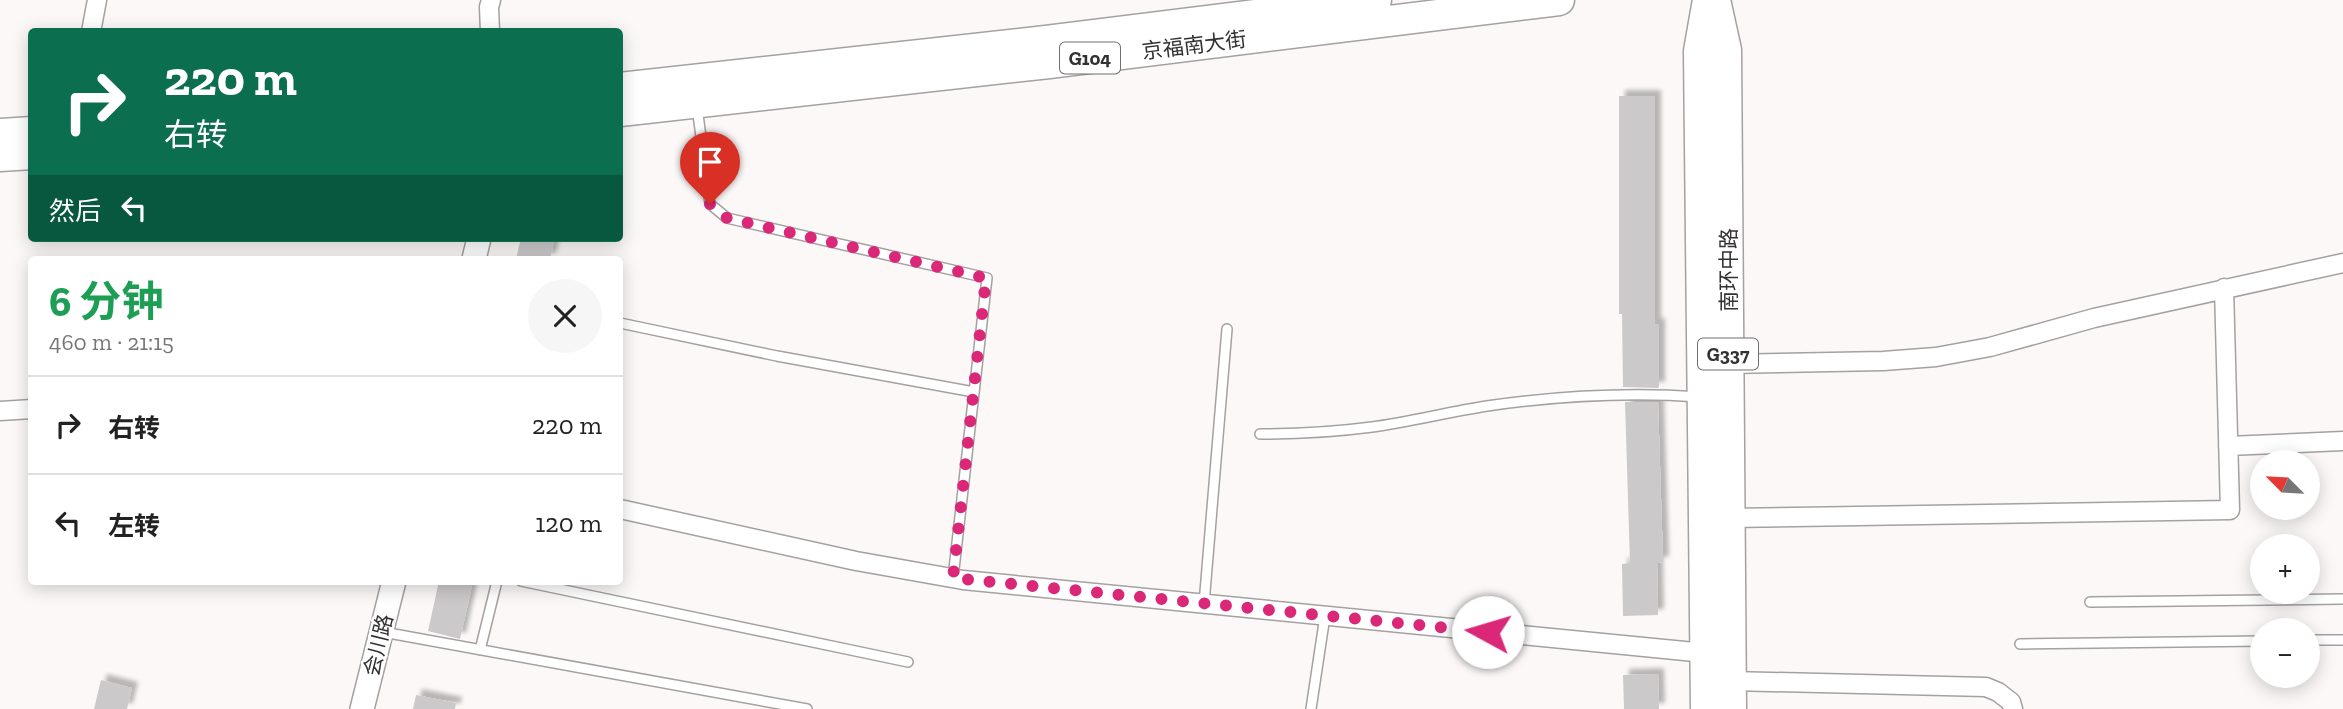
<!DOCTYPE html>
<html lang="zh">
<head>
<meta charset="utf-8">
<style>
  :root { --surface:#fff; --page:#f6f6f6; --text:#222; --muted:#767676; --line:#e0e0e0 }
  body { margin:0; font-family:"Zilla Slab","Noto Sans SC",serif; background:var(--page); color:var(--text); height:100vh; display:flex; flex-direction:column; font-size:26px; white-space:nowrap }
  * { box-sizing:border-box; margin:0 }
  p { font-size:23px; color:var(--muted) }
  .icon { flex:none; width:38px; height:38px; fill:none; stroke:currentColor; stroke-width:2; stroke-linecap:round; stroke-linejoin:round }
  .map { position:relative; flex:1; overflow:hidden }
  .details { position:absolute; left:28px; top:256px; width:595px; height:329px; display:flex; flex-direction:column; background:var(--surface); border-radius:7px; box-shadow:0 4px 18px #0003 }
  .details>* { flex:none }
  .hud { position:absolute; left:28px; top:28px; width:595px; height:214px; border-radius:7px; box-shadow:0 4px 18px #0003; background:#0b6e4f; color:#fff; overflow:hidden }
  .needle { width:46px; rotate:294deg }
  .tools { position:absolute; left:2250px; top:450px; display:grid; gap:14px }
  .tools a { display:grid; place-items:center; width:70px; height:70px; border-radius:50%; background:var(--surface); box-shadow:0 4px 18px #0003; font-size:35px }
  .pin { position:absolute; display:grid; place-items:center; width:60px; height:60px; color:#fff; margin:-72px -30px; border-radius:50% 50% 50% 0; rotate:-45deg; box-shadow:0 0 7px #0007 }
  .pin .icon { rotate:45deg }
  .me { position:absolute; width:77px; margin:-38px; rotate:276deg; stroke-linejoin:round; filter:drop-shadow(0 0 5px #0008) }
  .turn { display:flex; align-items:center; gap:24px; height:147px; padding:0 21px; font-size:32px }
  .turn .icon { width:91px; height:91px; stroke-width:2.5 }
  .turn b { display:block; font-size:49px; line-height:60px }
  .then { display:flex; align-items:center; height:66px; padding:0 21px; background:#0003; gap:14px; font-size:26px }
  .round { display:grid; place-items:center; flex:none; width:74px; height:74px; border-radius:37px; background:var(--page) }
  .summary { display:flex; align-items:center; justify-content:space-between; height:119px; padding:0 21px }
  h1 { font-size:42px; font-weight:700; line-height:52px; color:#1e9e55 }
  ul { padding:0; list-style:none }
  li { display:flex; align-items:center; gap:21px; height:98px; padding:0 21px; border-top:2px solid var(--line) }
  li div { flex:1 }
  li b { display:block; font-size:26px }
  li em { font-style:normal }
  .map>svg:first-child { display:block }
  .building { fill:#ccc9cb; filter:url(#shadow) }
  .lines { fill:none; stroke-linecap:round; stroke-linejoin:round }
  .service-casing { stroke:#a4a1a0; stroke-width:12 }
  .minor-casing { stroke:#a4a1a0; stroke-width:21 }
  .tertiary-casing { stroke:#a4a1a0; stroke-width:26 }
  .trunk-casing { stroke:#a4a1a0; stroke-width:33 }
  .service { stroke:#fff; stroke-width:9 }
  .minor { stroke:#fff; stroke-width:18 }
  .tertiary { stroke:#fff; stroke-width:23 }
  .trunk { stroke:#fff; stroke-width:30 }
  .route { stroke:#db2777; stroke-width:12; stroke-dasharray:0 21.6 }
  .labels { text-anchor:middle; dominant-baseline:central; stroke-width:5; stroke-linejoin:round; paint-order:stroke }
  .shield { fill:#fff; stroke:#706f6f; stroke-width:2 }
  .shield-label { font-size:19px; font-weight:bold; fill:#333131 }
  .street-label { font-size:21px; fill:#333131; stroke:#fff }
</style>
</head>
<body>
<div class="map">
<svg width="2343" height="709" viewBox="0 0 2343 709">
  <defs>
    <filter id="shadow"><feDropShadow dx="6" dy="-6" stdDeviation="2" flood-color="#0004"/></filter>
  </defs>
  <rect width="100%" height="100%" fill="#fbf8f7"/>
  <path class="building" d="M1619 96H1655V324H1659V387L1658 388 1623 387 1622 314H1619Z
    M521 238H555L550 259H516Z
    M1625 402H1658L1663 562 1657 563 1658 615 1623 616 1622 564 1630 563Z
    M439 581H473L460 639 428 631Z
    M1658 674 1659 709H1624L1623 675Z
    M101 680 132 688 127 709H94Z
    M416 695 456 703 455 709H413Z"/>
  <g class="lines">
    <defs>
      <path id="service" d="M697 107 710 204 727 218 987 278 953 578
        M620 323 777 356 974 392
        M1260 434C1298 434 1334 432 1372 427 1410 422 1448 412 1487 406 1557 396 1629 392 1700 397
        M521 581 908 662
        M2090 602 2343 599
        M1204 604 1227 329
        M383 632 807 709
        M2308 640H2343
        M2020 644 2263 641
        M480 650 497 581
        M1311 709 1325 616"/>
      <path id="minor" d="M91 32 97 0
        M490 32 489 7 491 0
        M1728 364 1883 361 1936 357 1990 347 2094 318 2343 263
        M0 411 32 409
        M2228 446 2343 441
        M620 509 856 561 963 580 1705 653
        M1729 518 2230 510 2224 288
        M1731 681 1986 687 1998 692 2011 702 2013 709"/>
      <path id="tertiary" d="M474 259 479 238
        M362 709 394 581"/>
      <path id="trunk" d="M1715 0 1726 50 1731 709
        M620 88 1046 41 1376 0
        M620 111 1049 63 1559 0
        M0 134 32 132
        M0 156 32 154
        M1706 709 1699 51 1708 0"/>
    </defs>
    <use href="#service" class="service-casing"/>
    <use href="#minor" class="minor-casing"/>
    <use href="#tertiary" class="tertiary-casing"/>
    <use href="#trunk" class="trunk-casing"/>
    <use href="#service" class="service"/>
    <use href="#minor" class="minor"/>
    <use href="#tertiary" class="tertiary"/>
    <use href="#trunk" class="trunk"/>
  </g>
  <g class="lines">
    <path class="route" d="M710 204 727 218 986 278 953 578 1488 632"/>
  </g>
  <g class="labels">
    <g class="shield">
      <rect x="1060" y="42.5" width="60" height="31" rx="5"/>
      <rect x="1698" y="338.5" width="60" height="31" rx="5"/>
    </g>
    <g class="shield-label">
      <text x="1090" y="58">G104</text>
      <text x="1728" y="354">G337</text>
    </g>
    <g class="street-label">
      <text transform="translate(1194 45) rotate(-7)">京福南大街</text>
      <text transform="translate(1728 270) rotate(-90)">南环中路</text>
      <text transform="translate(378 645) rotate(-76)">会川路</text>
    </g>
  </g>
</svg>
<div class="tools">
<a><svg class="needle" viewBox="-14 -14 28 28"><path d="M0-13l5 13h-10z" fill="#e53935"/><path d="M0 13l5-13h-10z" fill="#767676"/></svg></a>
<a>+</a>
<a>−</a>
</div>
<div class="pin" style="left:710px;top:204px;background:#d93025"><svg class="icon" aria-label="arrive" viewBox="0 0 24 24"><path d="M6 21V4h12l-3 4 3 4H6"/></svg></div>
<svg class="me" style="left:1488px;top:632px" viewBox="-20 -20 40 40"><circle r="19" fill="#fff"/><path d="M0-13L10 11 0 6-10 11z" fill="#db2777"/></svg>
<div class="hud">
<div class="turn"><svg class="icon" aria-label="right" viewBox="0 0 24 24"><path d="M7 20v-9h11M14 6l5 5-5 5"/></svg><div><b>220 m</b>右转</div></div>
<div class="then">然后<svg class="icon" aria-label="left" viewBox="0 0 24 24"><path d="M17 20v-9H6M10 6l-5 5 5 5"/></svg></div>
</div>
<section class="details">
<div class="summary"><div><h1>6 分钟</h1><p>460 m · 21:15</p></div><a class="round"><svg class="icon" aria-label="close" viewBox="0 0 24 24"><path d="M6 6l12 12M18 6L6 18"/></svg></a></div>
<ul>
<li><svg class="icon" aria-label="right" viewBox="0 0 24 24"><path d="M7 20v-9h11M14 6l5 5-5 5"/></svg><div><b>右转</b></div><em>220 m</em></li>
<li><svg class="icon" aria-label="left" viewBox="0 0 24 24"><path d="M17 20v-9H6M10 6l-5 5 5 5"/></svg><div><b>左转</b></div><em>120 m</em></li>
</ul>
</section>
</div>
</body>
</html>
